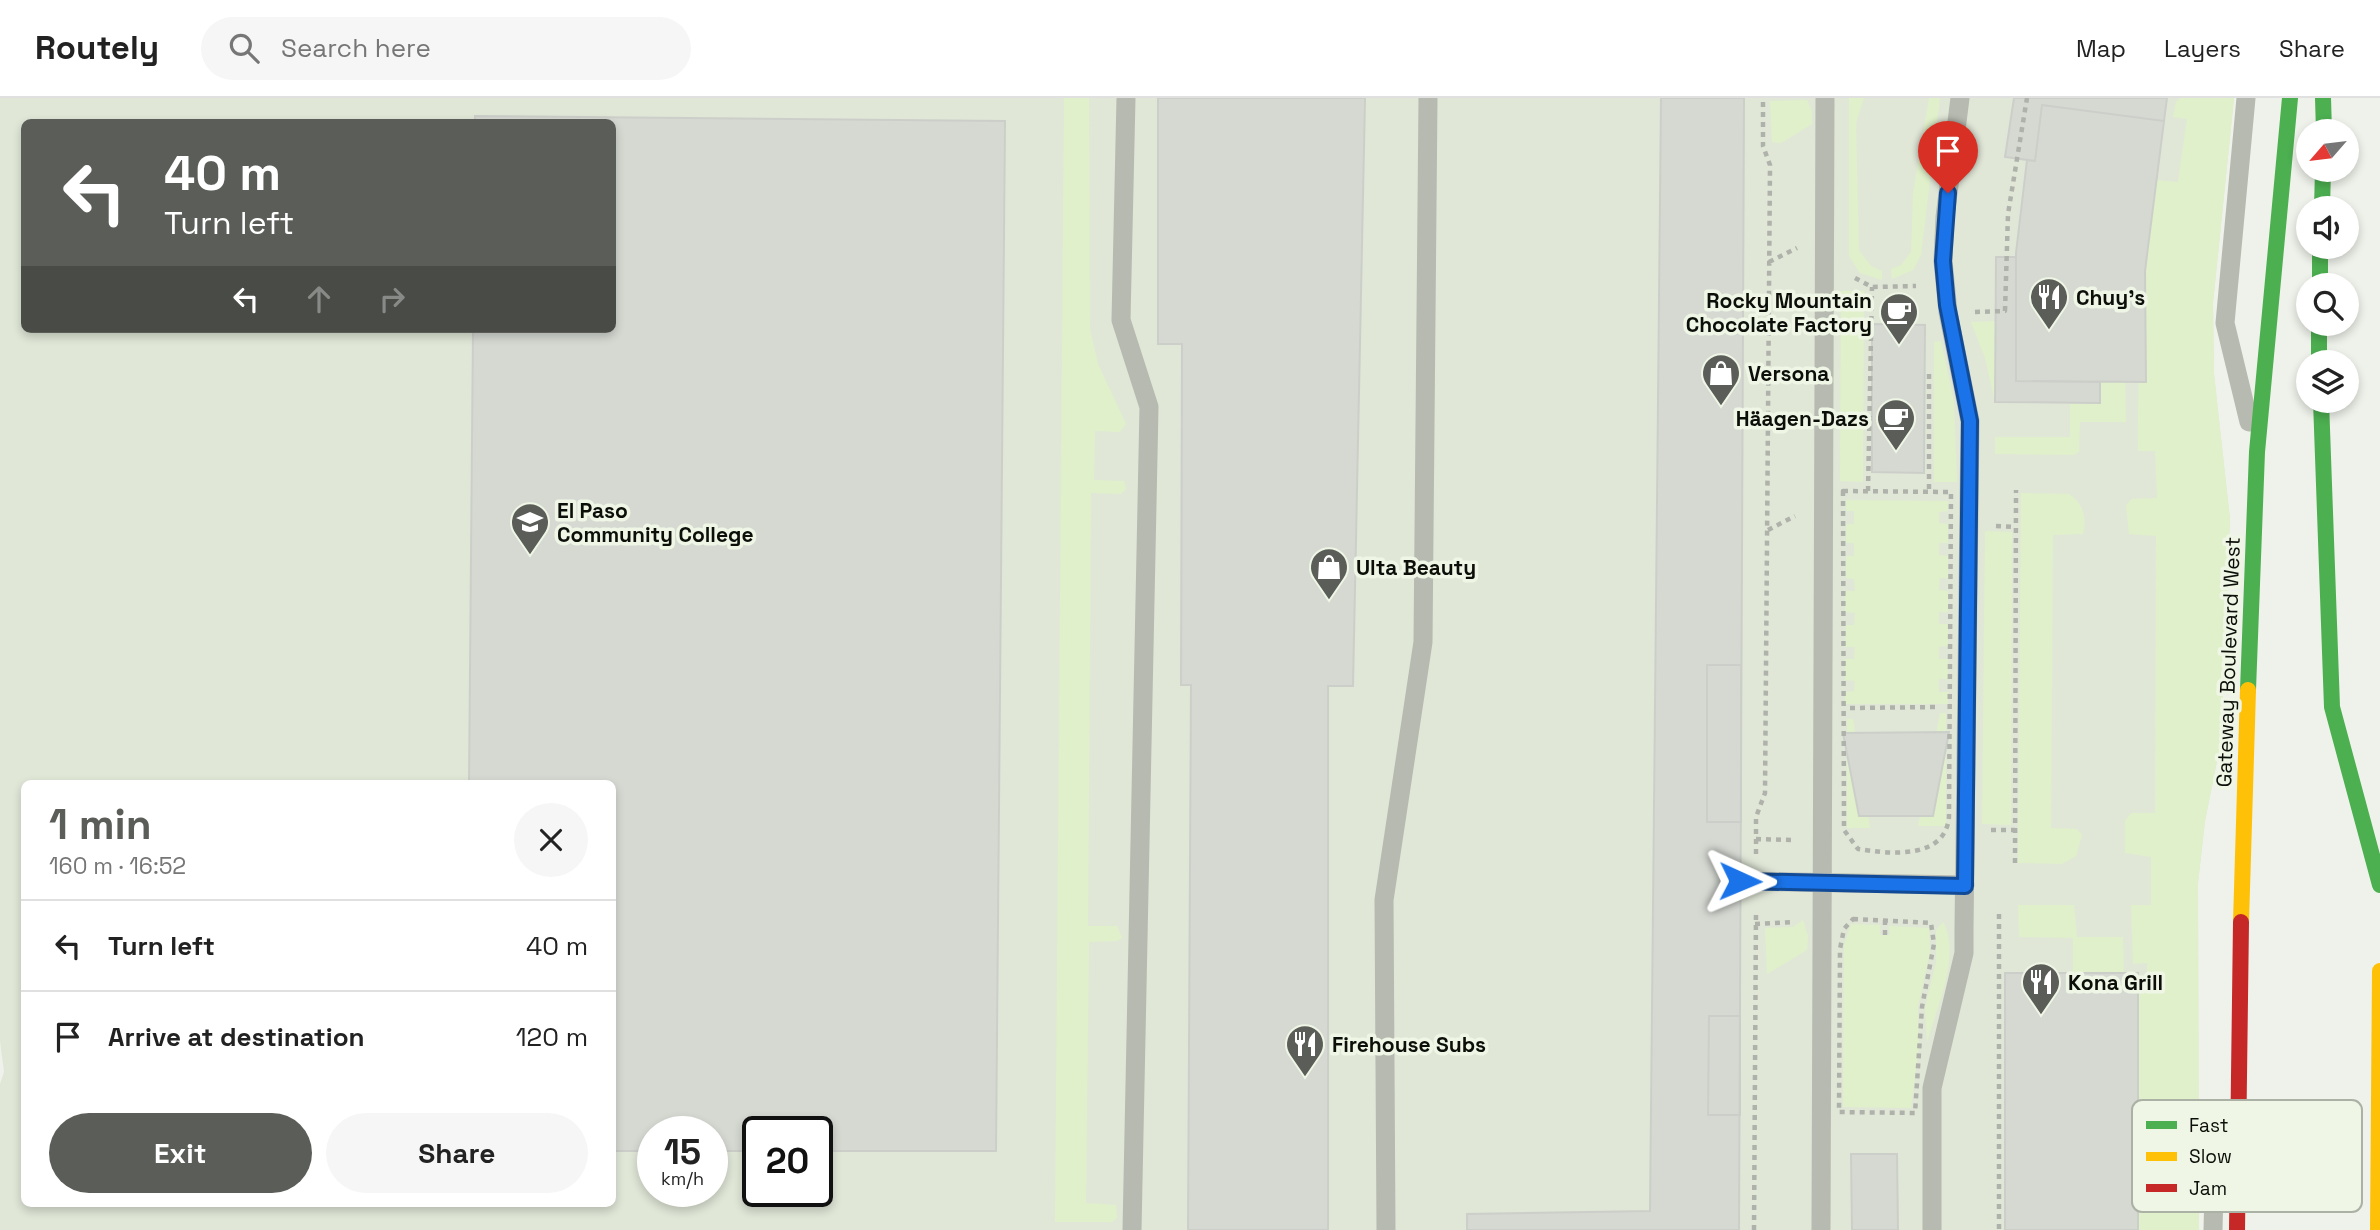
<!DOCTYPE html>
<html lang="en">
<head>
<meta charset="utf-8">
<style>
  :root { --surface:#fff; --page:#f6f6f6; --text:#222; --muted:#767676; --line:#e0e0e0; --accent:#5b5e58 }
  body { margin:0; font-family:"Space Grotesk",sans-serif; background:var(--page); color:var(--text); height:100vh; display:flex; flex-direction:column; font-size:26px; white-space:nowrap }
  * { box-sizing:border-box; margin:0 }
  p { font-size:23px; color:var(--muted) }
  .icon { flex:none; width:38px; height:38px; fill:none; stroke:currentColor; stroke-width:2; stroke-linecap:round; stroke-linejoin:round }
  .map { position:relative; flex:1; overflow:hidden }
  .drawer { position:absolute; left:21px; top:682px; width:595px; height:427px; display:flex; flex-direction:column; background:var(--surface); border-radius:10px; box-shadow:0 4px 10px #0003 }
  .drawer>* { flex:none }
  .banner { position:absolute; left:21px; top:21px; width:595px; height:214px; border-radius:10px; box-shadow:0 4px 10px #0003; background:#5b5e58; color:#fff; overflow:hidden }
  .needle { width:46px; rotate:242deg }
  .fabs { position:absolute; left:2296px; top:21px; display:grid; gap:14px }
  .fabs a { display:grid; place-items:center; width:63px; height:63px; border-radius:50%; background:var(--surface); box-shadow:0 4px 10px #0003; font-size:35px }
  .speed { position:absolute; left:637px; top:1018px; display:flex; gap:14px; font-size:35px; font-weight:700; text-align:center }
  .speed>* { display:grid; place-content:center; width:91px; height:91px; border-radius:50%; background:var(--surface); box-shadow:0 4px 10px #0003; line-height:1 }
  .speed small { font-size:18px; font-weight:400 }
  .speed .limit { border:4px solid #111; border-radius:10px; background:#fff; color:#111 }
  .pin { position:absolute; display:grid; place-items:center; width:60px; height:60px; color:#fff; margin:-72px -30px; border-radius:50% 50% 50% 0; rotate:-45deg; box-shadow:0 0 7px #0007 }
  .pin .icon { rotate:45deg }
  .me { position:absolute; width:77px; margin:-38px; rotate:91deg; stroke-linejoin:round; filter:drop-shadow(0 0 5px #0008) }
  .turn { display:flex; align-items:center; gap:24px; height:147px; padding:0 28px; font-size:32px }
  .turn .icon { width:91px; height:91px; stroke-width:2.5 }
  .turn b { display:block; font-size:49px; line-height:60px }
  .lanes { display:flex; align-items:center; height:66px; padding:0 28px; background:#0003; justify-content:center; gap:35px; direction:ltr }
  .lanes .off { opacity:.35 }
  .round { display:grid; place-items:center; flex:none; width:74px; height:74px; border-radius:37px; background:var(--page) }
  .head { display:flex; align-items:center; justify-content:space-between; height:119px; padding:0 28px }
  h1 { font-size:42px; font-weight:700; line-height:52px; color:var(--accent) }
  .cta { display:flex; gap:14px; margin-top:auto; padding:14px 28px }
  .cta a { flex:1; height:80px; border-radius:42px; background:var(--accent); color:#fff; font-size:28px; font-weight:700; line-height:80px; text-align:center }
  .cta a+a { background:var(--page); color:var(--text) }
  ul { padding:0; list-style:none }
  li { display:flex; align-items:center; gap:21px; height:91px; padding:0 28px; border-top:2px solid var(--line) }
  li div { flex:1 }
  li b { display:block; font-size:26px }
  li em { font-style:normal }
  header { display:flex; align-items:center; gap:42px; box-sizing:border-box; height:98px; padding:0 35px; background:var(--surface); border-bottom:2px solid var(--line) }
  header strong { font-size:33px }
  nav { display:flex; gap:38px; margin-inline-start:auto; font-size:24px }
  .search { width:490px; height:63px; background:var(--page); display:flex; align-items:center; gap:18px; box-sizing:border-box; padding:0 24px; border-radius:38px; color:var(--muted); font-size:26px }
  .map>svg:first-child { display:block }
  .built { fill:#e0e7d7; fill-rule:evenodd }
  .green { fill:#e0f0ca }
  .building { fill:#d5d9d2; stroke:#cccfc9; stroke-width:2 }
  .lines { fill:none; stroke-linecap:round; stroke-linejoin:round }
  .path { stroke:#afb2aa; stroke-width:4.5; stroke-dasharray:5 5; stroke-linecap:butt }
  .lane { stroke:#b6bab0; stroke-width:19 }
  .fast { stroke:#4caf50; stroke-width:16 }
  .slow { stroke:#ffc107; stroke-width:16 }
  .jam { stroke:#c62828; stroke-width:16 }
  .route-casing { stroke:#114b97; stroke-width:18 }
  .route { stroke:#1a73e8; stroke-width:12 }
  .labels { text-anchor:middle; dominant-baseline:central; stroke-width:7; stroke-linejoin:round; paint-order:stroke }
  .poi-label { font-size:21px; font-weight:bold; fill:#0c0f09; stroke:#eff6e6; text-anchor:start }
  .street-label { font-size:21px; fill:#0c0f09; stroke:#eff6e6 }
  .key { fill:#eff6e6; stroke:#abb1a4; stroke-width:2 }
  .key-label { font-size:19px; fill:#0c0f09 }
</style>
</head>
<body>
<header>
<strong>Routely</strong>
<div class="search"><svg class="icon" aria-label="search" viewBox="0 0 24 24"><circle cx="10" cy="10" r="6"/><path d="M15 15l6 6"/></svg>Search here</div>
<nav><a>Map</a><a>Layers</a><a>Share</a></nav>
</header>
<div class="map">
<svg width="2380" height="1132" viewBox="0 0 2380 1132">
  <rect width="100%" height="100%" fill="#eef2ea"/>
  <path class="built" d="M0 0H2234L2213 205 2214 276 2230 421 2221 643 2205 723 2198 785 2199 1132H0V986L4 974 0 943ZM24 24H612V231H24ZM24 686H612V1106H24ZM653 1034H712V1094H653ZM758 1034H817V1094H758Z"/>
  <path class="green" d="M1064 0H1089L1090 231 1098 266 1126 326 1120 334 1095 333 1094 382 1124 383 1126 391 1121 396 1091 395V411L1088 828H1117L1122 840 1117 843 1089 844 1086 1105 1116 1107 1117 1120 1112 1124H1055Z
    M1849 0H1864L1856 25 1859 152 1871 168 1882 173V182L1860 175 1849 158Z
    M1929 0H1940L1921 157 1913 172 1892 181 1891 171 1901 167 1911 154 1913 95Z
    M2180 0H2234L2213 205 2214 276 2230 421 2221 643 2205 723 2198 785 2199 1132H2138V883L2147 881V865L2133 866 2131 807H2151V759L2125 755V723L2131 715H2155L2156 438 2129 436 2126 407 2132 401 2157 400 2155 353H2138C2137 262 2145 173 2156 82L2178 84 2187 21 2173 19 2176 4Z
    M1807 2 1812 14V26L1781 45 1772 44 1770 3Z
    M1841 193H1864L1863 384 1840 383Z
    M1996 223 1995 304 1985 260 1971 224Z
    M1941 243 1954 304 1957 384H1934V244Z
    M2100 284H2125L2126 324H2080L2079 354 2074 357 1995 356V339H2070V306L2100 305Z
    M2021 395 2069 396C2083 405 2087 419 2083 436L2053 437 2051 730 2077 731 2082 737 2076 758 2062 766 2018 765Z
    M1846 402 1948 403V413L1939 414V425L1948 426V445H1939V457L1948 458V480H1940L1939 492 1948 493V514H1939V526H1948V548L1939 549V561H1948V581H1939V594H1948V606H1845V594L1854 593 1855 583 1845 582V561H1854L1855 549H1845L1846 527H1854L1855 515 1845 514V493H1855L1854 481 1846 480V458H1854V445H1846V426H1854V413H1846Z
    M1985 433 2012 434 2011 727 1982 726Z
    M1940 615H1946V728H1918Z
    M1847 621H1853L1870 730H1847Z
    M2018 807H2074L2077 839H2123L2124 875H2073V840L2019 839Z
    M1803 822 1808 838 1807 852 1767 876 1765 830 1793 829Z
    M1943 824C1961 858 1937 909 1927 944L1925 910 1936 864V832Z
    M1851 826 1880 827V837H1890L1889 828 1929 830 1930 854 1918 909 1919 949 1911 1010 1843 1009 1844 847Z"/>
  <path class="building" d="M1158 0H1365L1353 588H1328V1132H1188L1191 587H1181L1182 246H1158Z
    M1661 0H1744L1739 1132H1467V1116L1650 1113Z
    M2014 0H2167L2164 23 2042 7 2035 63 2005 59Z
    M2042 7 2164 23 2145 173 2146 284 2016 283V155L2027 62 2035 63Z
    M475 18 1005 23 996 1053H817V1034H758V1053H712V1034H653V1053H612V686H469L473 231H612V24H475Z
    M1996 159H2016V283L2100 284V305L1995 304Z
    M1872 226 1925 227 1924 375 1872 374Z
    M1707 567H1741V724H1707Z
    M1949 634 1933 718H1859L1843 635Z
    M2005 875H2138V1132H2005Z
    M1709 918H1740V1017H1708Z
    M1851 1056H1897L1898 1132H1852Z"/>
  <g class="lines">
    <path class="path" d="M1769 164 1797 150
      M1855 180 1872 189 1916 188
      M1975 214 2005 213 2008 116 2027 0
      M1929 276V393
      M1843 393 1951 394 1949 719C1945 762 1890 756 1858 751L1844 732Z
      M1868 393 1872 189
      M1996 428 2016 429
      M1768 432 1795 418
      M1850 610 1940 609
      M1991 732H2015
      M1756 741 1793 742
      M1756 756V719L1765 695 1770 67 1763 48V0
      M2015 765 2016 392
      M1999 816V1132
      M1853 821 1931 825 1934 846 1922 909 1915 1015 1839 1014 1840 851 1844 831Z
      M1755 826 1793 824
      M1885 837V821
      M1754 1132 1756 812"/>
    <path class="lane" d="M1126 0 1121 222 1149 309 1132 1132
      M2246 0 2225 225 2249 324
      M1740 783 1965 787
      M1386 1132 1384 802 1423 544 1428 0
      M1821 1132 1825 0
      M1932 1132V990L1964 855V831L1970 323 1948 214 1943 163 1945 119 1960 0
      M2213 1132 2215 1052 2235 1029"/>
    <path class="fast" d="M2323 0 2324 33
      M2322 110 2323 72
      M2320 149V187
      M2319 226V264
      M2321 303 2332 609 2380 787
      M2248 592 2257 354 2290 0"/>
    <path class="slow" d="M2241 824 2248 592
      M2378 1132 2380 873"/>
    <path class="jam" d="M2237 1132 2241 824"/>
  </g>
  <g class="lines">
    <defs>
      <path id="route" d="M1740 783 1965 788 1970 323 1947 207 1943 163 1948 95"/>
    </defs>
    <use href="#route" class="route-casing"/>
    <use href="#route" class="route"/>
  </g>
  <defs>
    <symbol id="restaurant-pin" viewBox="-11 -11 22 30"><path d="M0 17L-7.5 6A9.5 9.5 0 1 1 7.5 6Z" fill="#5b5e58" stroke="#eff6e6"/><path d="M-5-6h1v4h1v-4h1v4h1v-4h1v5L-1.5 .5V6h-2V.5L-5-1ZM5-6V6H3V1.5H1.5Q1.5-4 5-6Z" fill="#fff"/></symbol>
    <symbol id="cafe-pin" viewBox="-11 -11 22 30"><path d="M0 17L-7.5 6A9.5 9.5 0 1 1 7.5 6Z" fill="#5b5e58" stroke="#eff6e6"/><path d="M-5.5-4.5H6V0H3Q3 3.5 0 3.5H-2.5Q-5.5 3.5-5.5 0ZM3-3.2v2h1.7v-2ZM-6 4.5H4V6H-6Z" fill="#fff"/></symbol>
    <symbol id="shop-pin" viewBox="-11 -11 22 30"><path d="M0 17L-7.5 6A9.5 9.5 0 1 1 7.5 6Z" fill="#5b5e58" stroke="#eff6e6"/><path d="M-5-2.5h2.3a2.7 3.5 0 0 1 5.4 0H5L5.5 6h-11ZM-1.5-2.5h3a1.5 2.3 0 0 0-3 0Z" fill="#fff"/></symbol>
    <symbol id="university-pin" viewBox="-11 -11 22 30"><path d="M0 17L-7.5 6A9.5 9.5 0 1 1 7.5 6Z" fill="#5b5e58" stroke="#eff6e6"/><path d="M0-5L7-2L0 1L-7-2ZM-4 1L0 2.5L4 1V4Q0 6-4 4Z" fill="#fff"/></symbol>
  </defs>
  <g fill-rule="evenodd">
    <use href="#restaurant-pin" x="2027" y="177" width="44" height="60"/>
    <use href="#cafe-pin" x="1877" y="192" width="44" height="60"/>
    <use href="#shop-pin" x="1699" y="253" width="44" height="60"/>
    <use href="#cafe-pin" x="1874" y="298" width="44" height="60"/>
    <use href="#university-pin" x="508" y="402" width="44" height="60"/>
    <use href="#shop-pin" x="1307" y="447" width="44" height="60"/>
    <use href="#restaurant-pin" x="2019" y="862" width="44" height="60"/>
    <use href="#restaurant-pin" x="1283" y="924" width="44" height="60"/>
  </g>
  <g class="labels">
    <g class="poi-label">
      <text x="2076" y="199">Chuy's</text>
      <text x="1872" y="202" text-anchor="end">Rocky Mountain<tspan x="1872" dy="24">Chocolate Factory</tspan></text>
      <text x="1748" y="275">Versona</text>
      <text x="1869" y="320" text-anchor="end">Häagen-Dazs</text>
      <text x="557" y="412">El Paso<tspan x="557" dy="24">Community College</tspan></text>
      <text x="1356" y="469">Ulta Beauty</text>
      <text x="2068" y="884">Kona Grill</text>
      <text x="1332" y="946">Firehouse Subs</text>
    </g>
    <g class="street-label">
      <text transform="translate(2228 564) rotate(-88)">Gateway Boulevard West</text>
    </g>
  </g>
  <rect x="2132" y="1002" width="230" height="112" rx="10" class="key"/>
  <rect x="2146" y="1023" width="31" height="8" fill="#4caf50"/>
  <rect x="2146" y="1054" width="31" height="9" fill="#ffc107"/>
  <rect x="2146" y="1086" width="31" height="8" fill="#c62828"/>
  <g class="key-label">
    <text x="2189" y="1034">Fast</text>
    <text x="2189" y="1065">Slow</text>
    <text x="2189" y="1097">Jam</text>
  </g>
</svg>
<div class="fabs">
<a><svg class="needle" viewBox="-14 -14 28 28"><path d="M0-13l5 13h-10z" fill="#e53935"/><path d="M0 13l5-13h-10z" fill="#767676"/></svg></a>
<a><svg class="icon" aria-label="sound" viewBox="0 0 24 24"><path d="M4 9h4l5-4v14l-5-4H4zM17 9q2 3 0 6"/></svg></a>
<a><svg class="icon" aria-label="search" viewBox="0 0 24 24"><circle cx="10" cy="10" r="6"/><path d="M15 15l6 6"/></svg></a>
<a><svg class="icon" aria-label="layers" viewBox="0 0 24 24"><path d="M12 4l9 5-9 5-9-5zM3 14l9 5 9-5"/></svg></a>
</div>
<div class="speed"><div>15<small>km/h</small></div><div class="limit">20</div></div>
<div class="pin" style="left:1948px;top:95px;background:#d93025"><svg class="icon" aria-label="arrive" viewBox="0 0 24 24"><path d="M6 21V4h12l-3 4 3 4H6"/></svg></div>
<svg class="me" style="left:1740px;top:783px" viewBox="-20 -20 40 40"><path d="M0-17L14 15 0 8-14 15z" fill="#1a73e8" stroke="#fff" stroke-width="4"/></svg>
<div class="banner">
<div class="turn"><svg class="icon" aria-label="left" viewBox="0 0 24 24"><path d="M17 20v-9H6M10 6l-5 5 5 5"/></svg><div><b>40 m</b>Turn left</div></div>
<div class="lanes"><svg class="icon" aria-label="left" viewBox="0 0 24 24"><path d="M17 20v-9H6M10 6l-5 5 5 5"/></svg><svg class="icon off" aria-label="ahead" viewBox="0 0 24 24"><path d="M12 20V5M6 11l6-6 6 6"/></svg><svg class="icon off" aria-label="right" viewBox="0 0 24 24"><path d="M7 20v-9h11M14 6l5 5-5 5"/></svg></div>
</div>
<section class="drawer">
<div class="head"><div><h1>1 min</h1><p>160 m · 16:52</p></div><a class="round"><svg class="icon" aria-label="close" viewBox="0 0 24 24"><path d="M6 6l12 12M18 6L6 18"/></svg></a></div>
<ul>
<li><svg class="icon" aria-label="left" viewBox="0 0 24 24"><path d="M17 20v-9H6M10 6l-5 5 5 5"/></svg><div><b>Turn left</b></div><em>40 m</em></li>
<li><svg class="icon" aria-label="arrive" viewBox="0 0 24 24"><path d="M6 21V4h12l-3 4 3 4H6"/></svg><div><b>Arrive at destination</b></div><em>120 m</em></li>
</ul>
<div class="cta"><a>Exit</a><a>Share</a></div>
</section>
</div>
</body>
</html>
